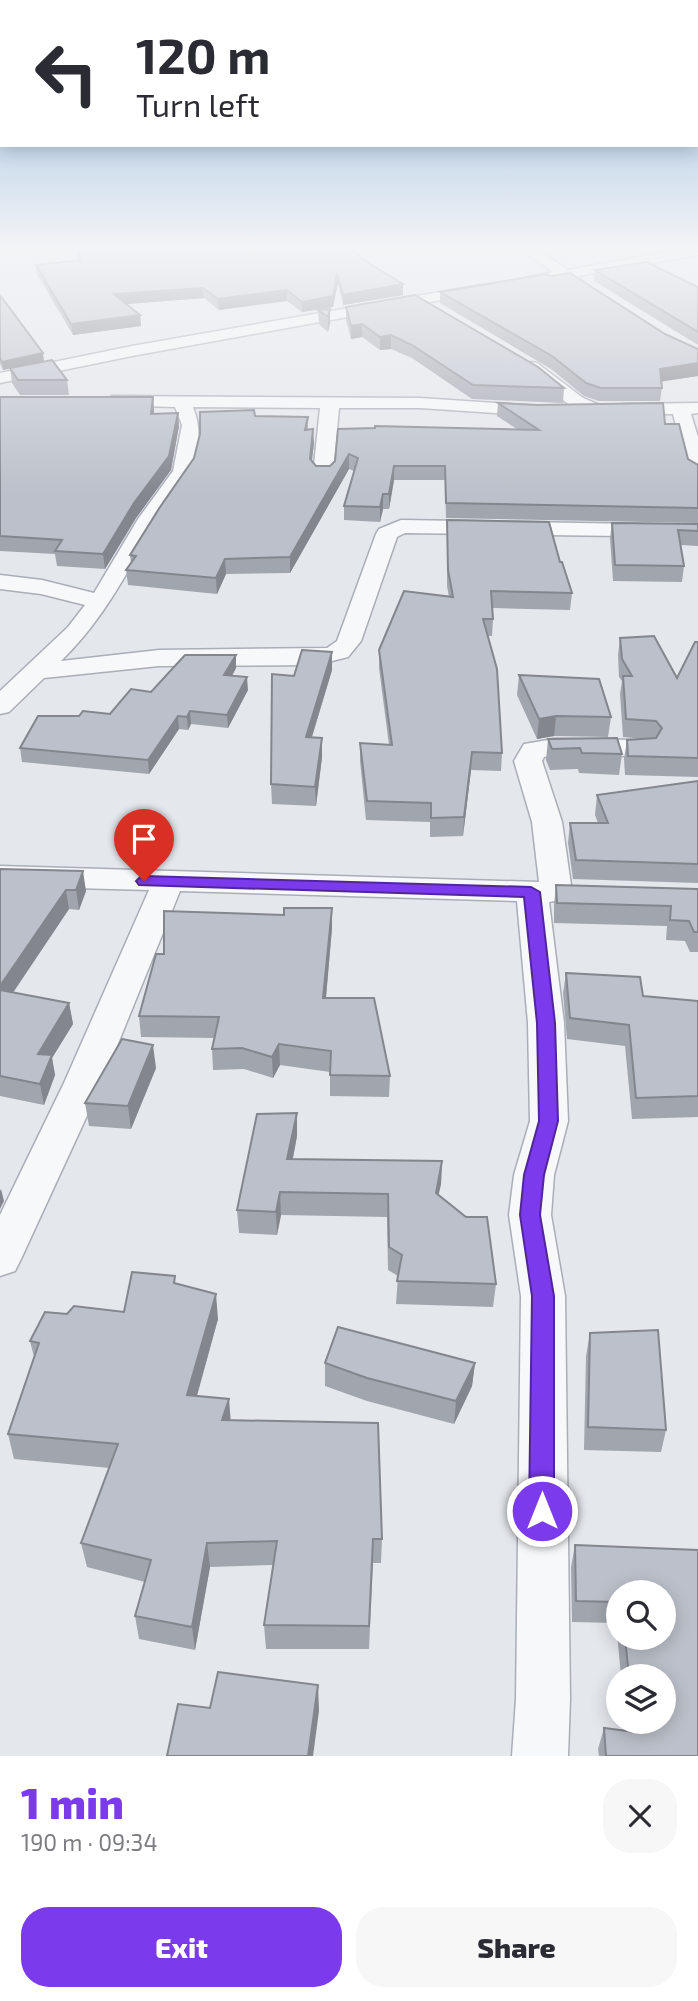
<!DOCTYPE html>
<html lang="en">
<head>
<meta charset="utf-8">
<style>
  :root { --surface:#fff; --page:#f7f7f7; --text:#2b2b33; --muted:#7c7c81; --accent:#7c3aed }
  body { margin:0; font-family:"Exo 2",sans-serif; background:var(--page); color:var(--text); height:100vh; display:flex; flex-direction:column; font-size:26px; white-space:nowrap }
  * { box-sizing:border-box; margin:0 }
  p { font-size:23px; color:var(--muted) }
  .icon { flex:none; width:38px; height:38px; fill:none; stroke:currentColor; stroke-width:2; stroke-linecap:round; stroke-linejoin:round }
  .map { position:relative; height:1756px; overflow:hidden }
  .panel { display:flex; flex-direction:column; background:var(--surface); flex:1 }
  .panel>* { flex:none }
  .banner { position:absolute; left:0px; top:0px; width:698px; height:147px; box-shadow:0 4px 18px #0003; background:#fff; color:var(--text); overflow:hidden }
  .tools { position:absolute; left:606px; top:1580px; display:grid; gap:14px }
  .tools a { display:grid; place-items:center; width:70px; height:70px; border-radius:50%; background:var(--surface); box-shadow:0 4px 18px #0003; font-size:35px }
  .pin { position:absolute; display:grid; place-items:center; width:60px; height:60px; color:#fff; margin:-72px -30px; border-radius:50% 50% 50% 0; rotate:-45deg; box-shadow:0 0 7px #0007 }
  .pin .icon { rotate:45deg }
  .me { position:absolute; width:77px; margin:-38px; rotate:0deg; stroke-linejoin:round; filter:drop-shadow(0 0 5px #0008) }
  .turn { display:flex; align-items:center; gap:24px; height:147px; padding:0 21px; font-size:32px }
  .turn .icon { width:91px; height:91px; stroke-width:2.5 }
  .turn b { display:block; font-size:49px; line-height:60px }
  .round { display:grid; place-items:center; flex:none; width:74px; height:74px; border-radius:28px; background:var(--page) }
  .headline { display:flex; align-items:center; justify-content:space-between; height:119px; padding:0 21px }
  h1 { font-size:42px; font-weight:800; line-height:52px; color:var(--accent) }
  .button { display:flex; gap:14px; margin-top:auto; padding:14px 21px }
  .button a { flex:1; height:80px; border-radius:28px; background:var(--accent); color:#fff; font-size:28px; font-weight:800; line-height:80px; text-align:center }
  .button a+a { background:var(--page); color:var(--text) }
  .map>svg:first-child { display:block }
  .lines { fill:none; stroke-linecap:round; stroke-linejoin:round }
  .street-casing { stroke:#a9aeb7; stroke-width:3 }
  .street { fill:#f7f8fa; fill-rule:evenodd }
  .wall { fill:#a1a5ae; fill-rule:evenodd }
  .shaded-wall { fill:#83868d }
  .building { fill:#bbc0ca; stroke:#83868d; stroke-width:2 }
  .route { fill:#7c3aed; stroke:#51269a; stroke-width:2 }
</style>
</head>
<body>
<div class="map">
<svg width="698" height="1756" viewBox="0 0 698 1756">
  <rect width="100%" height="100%" fill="#e4e7ec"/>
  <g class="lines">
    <defs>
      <path id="street" d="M520 249H537L568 270 684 249H698V255L578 276 581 280 574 284 563 279 528 285 523 284 521 281 523 278 553 272Z
        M480 285 487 289 485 292 132 356 0 383V373L132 346Z
        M531 362 537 363 583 398 602 406 605 410 596 415 571 406 525 371 522 367Z
        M112 396 420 398 539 406 548 411 539 416 420 408H339L333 474 330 478H316L313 474 320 408 193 407C201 426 200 449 193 470 187 487 169 504 160 519 126 571 107 616 61 661L159 650 327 648 337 641 376 534 379 529 401 520 698 525V537L405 533 397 537 361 641 348 657 316 665 159 666 44 678 9 712 0 714V691L68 627 85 605 41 594 0 589V575L42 580 94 593 138 519 173 471 182 425 175 407 106 405 103 401Z
        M698 403V413L691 414 698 437V478L691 476 688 472 673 414H622L613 409 622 404Z
        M554 739 643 740 653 742 657 748 653 754 643 756 554 755 544 757 542 761 562 822 572 892 567 899 549 902 564 1023 568 1121 554 1175 551 1215 565 1296 570 1699 568 1756H512L516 1699 521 1296 509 1215 514 1175 530 1121 528 1023 517 901 180 891 102 1083 21 1259 15 1271 0 1276V1215L64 1083 149 890 0 886V866L539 882 532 822 514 761 524 744Z"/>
    </defs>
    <use href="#street" class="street-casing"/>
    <use href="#street" class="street"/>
  </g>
  <path class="wall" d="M75 249H351L370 264 403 284V295L343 305 338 283 333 307 302 312 287 301 219 310 204 298 126 304 140 315 141 326 73 335 37 274 36 265 79 261Z
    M595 270 698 287V345L594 281Z
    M440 292 665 334 698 349V376L661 381 662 388 660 401H599L584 396 551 369 440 303Z
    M0 298 44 361 67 380 69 395H20L12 383 10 368 3 370 0 364Z
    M346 307 564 388 563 403 472 399 412 358 391 349 380 350 362 337 351 339 346 320Z
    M330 309V323L328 332 319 324 318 310Z
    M0 397H153L154 413 179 426 171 470 136 518 105 569 57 566 55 554 0 551Z
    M498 403 665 424 688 459 698 465V523L446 518 445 480H394L389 509H383L380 522 344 520V506L354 471 349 469 290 573 226 574 217 594 128 585 126 570 131 563 130 555 255 416 308 417V430L314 443 312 461 316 466H330L335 461 338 429H517L497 416Z
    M447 520 560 562 572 593 570 610 493 608V619L492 636H488L502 753 501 771 471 770 463 836 430 837V822L366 820 360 761V743L389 745 379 668V650L449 597 447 586Z
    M612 523 698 524V546L681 545 684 566 682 582 613 581 610 538Z
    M620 638 677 678 698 642V777L625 775 624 759 627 740 645 739 623 737 620 694 622 681 619 677 618 655Z
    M332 652V670L312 737 322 757 316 806 272 804 271 784 294 676Z
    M236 668 232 676 248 690 228 728 191 724 188 730 179 729 149 774 22 762 20 748 79 716 110 714Z
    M519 675 611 717 608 737 554 736 537 739 517 695Z
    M548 739 622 754 619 775 579 773 578 769 550 770 546 760Z
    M698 781V883L573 879 568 843 570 823H598L595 815 597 795Z
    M0 869 86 891 79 910 69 909 13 993 69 1003 73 1024 52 1058 55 1075 44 1105 0 1096Z
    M556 885 698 889V952H690L685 941 666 940 667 926 554 923V905Z
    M332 908V928L326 998 390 1076 389 1097 330 1096V1072L280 1065 273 1078 244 1069 213 1070 212 1049 214 1038 141 1037 139 1016 164 954 284 915Z
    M566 973 643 996 698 1001V1117L632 1119 625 1046 567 1039 563 993Z
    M156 1068 131 1129 89 1126 85 1103Z
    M297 1136 293 1159 442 1161 441 1184 438 1195 496 1284 493 1307 396 1304 398 1276 388 1270 387 1217 281 1215 277 1235 239 1233 237 1210Z
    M176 1283 218 1319 197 1396 231 1420 382 1539 381 1563H373L369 1649H266L264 1625 273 1565 210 1567 195 1650 139 1639 135 1616 145 1582 87 1567 81 1543 110 1468 14 1459 8 1434 34 1357 30 1341 67 1314 124 1312Z
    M590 1333 666 1430 661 1452 584 1450 586 1356Z
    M325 1363H475L472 1386 454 1424 367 1401 325 1386Z
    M575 1545 698 1550V1756H599L598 1749 604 1728 627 1731 626 1722H663V1676H621L616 1623 572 1622 571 1567ZM618 1592 663 1638H618Z"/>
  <path class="shaded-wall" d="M337 273 338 283 333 307 302 312V302Z
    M403 284V295L343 305V295Z
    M203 288 204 298 115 305 114 294Z
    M287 290V301L219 310 218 299Z
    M330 309V323L328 332V317Z
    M140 315 141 326 73 335 71 324Z
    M362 324V337L351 339V326Z
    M391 335V349L380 350V337Z
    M43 353 44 361 3 370 2 362Z
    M698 363V376L659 382 660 369Z
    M153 397 154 411 152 427 151 414Z
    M178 413 179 426 171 470 136 518 105 569 103 554Z
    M313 429 314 443 310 474V459Z
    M349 454V469L290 573V557Z
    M394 466V480L389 509V494Z
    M383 494V509L380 522V507Z
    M225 559 226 574 217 594 216 578Z
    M332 652V670L306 756V737Z
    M236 655V668L225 688 224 675Z
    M247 677 248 690 228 728 227 715Z
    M190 711 191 724 188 730 187 717Z
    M178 716 179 729 149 774 148 760Z
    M556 716 554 736 537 739 539 719Z
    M322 738V757L316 806 315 787Z
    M472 752 471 770 463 836 464 817Z
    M83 871 86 891 79 910 76 890Z
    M66 890 69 909 1 1010 0 1004V986Z
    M332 908V928L324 1019 323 998Z
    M69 1003 73 1024 52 1058 55 1075 44 1105 40 1084 38 1054Z
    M279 1044 280 1065 273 1078 272 1057Z
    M153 1045 156 1068 131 1129 128 1106Z
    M297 1113V1136L288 1182 287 1159Z
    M442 1161 441 1184 434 1216 436 1193Z
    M1 1189 4 1201 0 1209V1191Z
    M280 1192 281 1215 277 1235 276 1212Z
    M216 1294 218 1319 190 1420 187 1395Z
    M475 1363 472 1386 454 1424 456 1401Z
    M229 1399 231 1424 222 1420Z
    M207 1543 210 1567 195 1650 192 1627Z
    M318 1685 319 1711 313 1756H308Z"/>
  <path class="building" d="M78 249H351L370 264 403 284 343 295 337 273 333 296 302 302 287 290 218 299 203 288 114 294 140 315 71 324 36 265 81 260Z
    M647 262 698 287V332L595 270Z
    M570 273 665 334 698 349V363L660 369 662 388H601L586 383 552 356 440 292 546 274 551 276Z
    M0 295 43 353 2 362 0 358Z
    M415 295 538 367 564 388 473 385 412 345 391 335 380 337 362 324 351 326 346 307Z
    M330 309 328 317 318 310Z
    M52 360 67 380H18L10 368Z
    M0 397H153L151 414 178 413 169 456 134 503 103 554 55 551 62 540 0 536Z
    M498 403 537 405 663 403 665 424H679L688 459 698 465V508L446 503 445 466H394L389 494H383L380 507 344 506 358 458 349 454 290 557 225 559 216 578 126 570 136 556 130 555 160 507 194 458 200 434V412L254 410 255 416 308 417 305 430 313 429 310 459 316 466H330L335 461 338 429 375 428V426L539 430Z
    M447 520 549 522 560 562H562L572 593 491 591 493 619H483L497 669 502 753 472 752 464 817 431 818V803L367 801 360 743 392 745 379 650 404 591 453 597 448 570Z
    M612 523 698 524V531L678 530 684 566 615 565Z
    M654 636 677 678 695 642H698V758L628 756 627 740 656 738 662 728 656 721 626 719 623 676H632L622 659 620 638Z
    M302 650 332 652 306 737 322 738 315 787 271 784 272 674 294 676Z
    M185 655H236L224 675 247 677 227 715 190 711 187 717 178 716 148 760 20 748 38 716H79L83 711 110 714 131 689 151 692Z
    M519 675 599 679 611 717 556 716 539 719Z
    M617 738 622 754 582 753 580 748 552 749 548 739Z
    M698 781V864L576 860 570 823H608L597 795Z
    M0 869 83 871 76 890H66L0 986Z
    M556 885 698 889V932H694L689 921 670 920 671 906 557 903Z
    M284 908H332L323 998H374L390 1076 330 1075 331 1051 279 1044 272 1057 242 1048 212 1049 219 1017 139 1016 156 954H164V911L284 915Z
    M566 973 640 977 643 996 698 1001V1096L636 1098 629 1025 570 1018Z
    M0 990 69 1003 38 1054 52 1055 40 1084 0 1076Z
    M122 1039 153 1045 128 1106 85 1103Z
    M297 1113 287 1159 442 1161 436 1193 466 1217H487L496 1284 397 1281 402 1255 389 1247 388 1194 280 1192 276 1212 237 1210 257 1114Z
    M132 1272 175 1276 174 1283 216 1294 187 1395 229 1399 222 1420 378 1423 382 1539H373L369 1626 264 1625 277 1541 207 1543 192 1627 135 1616 151 1560 81 1543 118 1444 8 1434 39 1343 30 1341 45 1312 67 1314 74 1306 124 1312Z
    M338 1327 475 1363 456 1401 367 1378 325 1363Z
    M658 1330 666 1430 588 1427 590 1333Z
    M575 1545 698 1550V1756H606L604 1728 635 1732 634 1722H663V1676H629L625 1638H663V1592H618V1602L576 1601Z
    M218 1672 318 1685 308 1756H167L178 1704 210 1708Z"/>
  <linearGradient id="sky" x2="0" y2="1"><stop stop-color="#8bb4dd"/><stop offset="0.5" stop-color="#f3f4f6"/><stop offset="1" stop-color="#f3f4f6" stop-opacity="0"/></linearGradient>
  <rect width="698" height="495" fill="url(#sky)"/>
  <path class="route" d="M144 876 531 887 540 892 555 1023 558 1121 544 1175 540 1215 554 1296V1511L550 1520 542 1523 533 1520 529 1511 532 1296 520 1215 524 1175 539 1121 537 1023 524 897 139 885 136 881 139 878Z"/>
</svg>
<div class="tools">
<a><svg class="icon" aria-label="search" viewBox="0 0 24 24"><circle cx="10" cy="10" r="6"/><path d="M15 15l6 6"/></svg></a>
<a><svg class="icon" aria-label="layers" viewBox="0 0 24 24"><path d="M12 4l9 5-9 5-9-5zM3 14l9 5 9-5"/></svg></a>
</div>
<div class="pin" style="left:144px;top:881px;background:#d93025"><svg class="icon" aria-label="arrive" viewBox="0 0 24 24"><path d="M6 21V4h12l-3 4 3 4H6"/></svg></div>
<svg class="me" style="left:542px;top:1511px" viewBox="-20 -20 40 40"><circle r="17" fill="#7c3aed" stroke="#fff" stroke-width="3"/><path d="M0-11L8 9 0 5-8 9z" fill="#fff"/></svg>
<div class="banner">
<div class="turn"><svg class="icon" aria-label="left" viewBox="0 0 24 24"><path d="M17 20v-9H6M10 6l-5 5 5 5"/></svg><div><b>120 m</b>Turn left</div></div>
</div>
</div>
<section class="panel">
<div class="headline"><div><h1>1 min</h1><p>190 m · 09:34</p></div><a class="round"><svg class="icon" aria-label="close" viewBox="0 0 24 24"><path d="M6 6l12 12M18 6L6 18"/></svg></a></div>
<div class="button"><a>Exit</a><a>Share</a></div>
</section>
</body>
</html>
